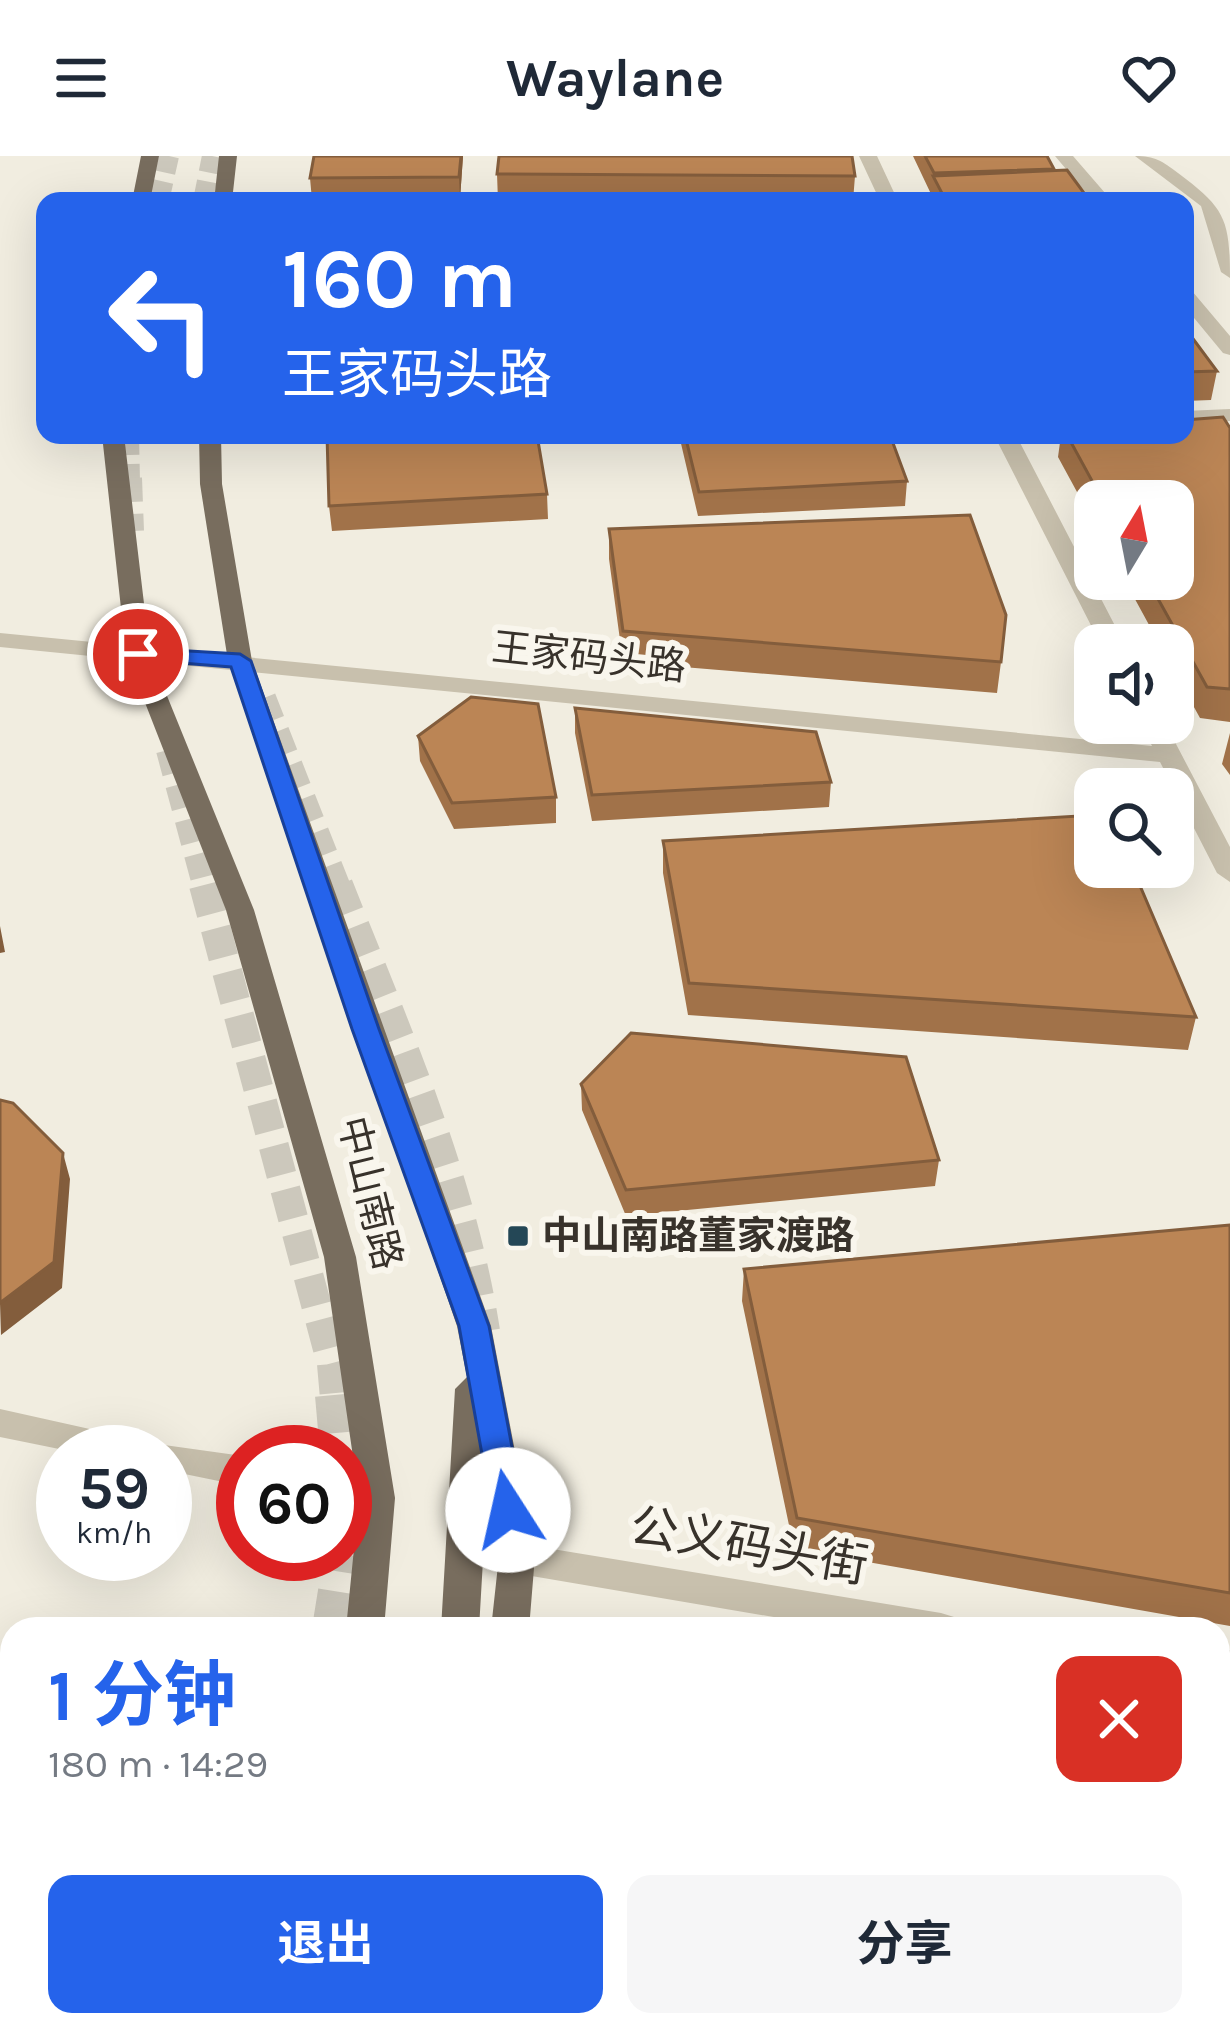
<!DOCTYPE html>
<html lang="zh">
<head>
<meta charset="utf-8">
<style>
  :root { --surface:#fff; --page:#f6f6f7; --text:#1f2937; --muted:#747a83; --accent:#2563eb }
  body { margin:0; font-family:Karla,"Noto Sans SC",sans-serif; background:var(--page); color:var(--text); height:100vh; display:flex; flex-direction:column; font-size:45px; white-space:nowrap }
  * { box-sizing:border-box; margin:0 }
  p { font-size:39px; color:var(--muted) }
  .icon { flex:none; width:66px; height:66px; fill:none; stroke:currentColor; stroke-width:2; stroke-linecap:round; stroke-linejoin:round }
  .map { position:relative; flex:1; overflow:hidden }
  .panel { position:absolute; left:0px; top:1461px; width:1230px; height:420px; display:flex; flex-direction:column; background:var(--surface); border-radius:36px 36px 0 0; box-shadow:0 12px 48px #0002 }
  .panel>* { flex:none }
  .banner { position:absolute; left:36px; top:36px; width:1158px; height:252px; border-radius:24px; box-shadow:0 12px 48px #0002; background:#2563eb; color:#fff; overflow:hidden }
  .needle { width:78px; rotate:10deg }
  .controls { position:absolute; left:1074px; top:324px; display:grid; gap:24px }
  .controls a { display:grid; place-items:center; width:120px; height:120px; border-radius:24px; background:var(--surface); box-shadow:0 12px 48px #0002; font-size:60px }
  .speed { position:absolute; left:36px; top:1269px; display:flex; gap:24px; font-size:60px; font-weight:700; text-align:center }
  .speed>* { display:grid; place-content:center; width:156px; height:156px; border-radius:50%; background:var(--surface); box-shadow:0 12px 48px #0002; line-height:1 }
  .speed small { font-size:30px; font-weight:400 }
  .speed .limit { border:18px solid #d22; background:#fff; color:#111 }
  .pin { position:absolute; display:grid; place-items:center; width:102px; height:102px; color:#fff; margin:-51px; border:6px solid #fff; border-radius:50%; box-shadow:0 3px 12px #0007 }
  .me { position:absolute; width:132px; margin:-66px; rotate:350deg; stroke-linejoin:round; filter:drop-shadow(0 0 9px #0008) }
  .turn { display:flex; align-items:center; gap:42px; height:252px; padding:0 48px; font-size:54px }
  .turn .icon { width:156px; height:156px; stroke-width:2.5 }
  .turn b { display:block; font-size:84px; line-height:102px }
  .round { display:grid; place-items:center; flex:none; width:126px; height:126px; border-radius:24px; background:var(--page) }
  .summary { display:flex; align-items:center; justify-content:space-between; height:204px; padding:0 48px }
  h1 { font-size:72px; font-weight:700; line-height:90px; color:var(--accent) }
  .button { display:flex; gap:24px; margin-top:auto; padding:24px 48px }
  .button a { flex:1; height:138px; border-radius:24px; background:var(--accent); color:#fff; font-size:48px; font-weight:700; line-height:138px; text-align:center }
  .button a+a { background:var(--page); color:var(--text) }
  header { display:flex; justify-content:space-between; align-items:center; height:156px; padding:0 48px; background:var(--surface); font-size:54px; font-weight:700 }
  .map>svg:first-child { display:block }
  .green { fill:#aebfa1 }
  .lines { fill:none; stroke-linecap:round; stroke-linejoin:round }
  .major-tunnel-far3 { stroke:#ccc8bc; stroke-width:20; stroke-dasharray:20 9; stroke-linecap:butt }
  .major-tunnel-far2 { stroke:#ccc8bc; stroke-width:24; stroke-dasharray:24 12; stroke-linecap:butt }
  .major-tunnel-far1 { stroke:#ccc8bc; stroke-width:30; stroke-dasharray:30 15; stroke-linecap:butt }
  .major-tunnel { stroke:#ccc8bc; stroke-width:38; stroke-dasharray:38 20; stroke-linecap:butt }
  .path { stroke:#b4ab97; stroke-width:9; stroke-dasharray:8 8; stroke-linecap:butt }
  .minor { fill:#c8c0ad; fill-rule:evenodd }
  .major { fill:#786d5e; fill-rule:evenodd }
  .wall { fill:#a17249 }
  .shaded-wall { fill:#835d3c }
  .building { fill:#bb8555; stroke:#835d3c; stroke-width:3 }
  .route { fill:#2563eb; stroke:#184099; stroke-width:3 }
  .poi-dot { fill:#244756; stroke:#f9f6ed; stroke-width:4.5 }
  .labels { text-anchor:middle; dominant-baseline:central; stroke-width:12; stroke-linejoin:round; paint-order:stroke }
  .street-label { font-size:39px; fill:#38322b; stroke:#f9f6ed }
  .poi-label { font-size:39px; font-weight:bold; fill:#38322b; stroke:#f9f6ed; text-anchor:start }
  .near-street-label { font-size:48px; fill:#38322b; stroke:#f9f6ed }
</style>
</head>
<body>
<header><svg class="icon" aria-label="menu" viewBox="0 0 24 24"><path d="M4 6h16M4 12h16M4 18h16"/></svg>Waylane<svg class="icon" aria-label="heart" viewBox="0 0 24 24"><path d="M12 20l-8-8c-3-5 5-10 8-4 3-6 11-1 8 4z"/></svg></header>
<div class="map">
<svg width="1230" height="1881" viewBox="0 0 1230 1881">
  <rect width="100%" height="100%" fill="#f1ede0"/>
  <path class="green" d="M1230 1746V1881H549L552 1869H1218V1749Z"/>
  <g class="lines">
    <path class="major-tunnel-far3" d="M159 45 169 0
      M203 45 212 0
      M129 279 130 325"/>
    <path class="major-tunnel-far2" d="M130 322 132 375
      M264 542 339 732
      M168 594 205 732"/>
    <path class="major-tunnel-far1" d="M204 729 332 1208 335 1242
      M338 729C395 873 461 1021 485 1175"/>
    <path class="major-tunnel" d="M334 1239 339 1296
      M345 1362V1383
      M331 1473 343 1398
      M438 1881 440 1869"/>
    <path class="path" d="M0 1693 12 1696
      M0 1796 12 1770
      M1218 1799 1230 1796
      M577 1869 581 1881
      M679 1881 717 1869"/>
    <path class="minor" d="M859 0H877L898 45H880Z
      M1055 0H1073L1112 45H1093Z
      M1135 0C1155 0 1162 5 1178 17 1225 52 1230 63 1230 122L1221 116 1201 50Z
      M1185 133 1192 135 1230 180V199L1223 197 1185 151Z
      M1230 253V265L1185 267V255Z
      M994 279H1016L1125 489H1101Z
      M0 477 1152 590 1141 567H1165L1230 691V726L1217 717 1160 606 0 491Z
      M0 1253 157 1288 243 1300V1330L165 1314V1296H74L0 1281Z
      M345 1321 390 1332 395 1342 390 1352 377 1357 345 1351Z
      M467 1379 941 1457 954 1461 960 1473H844L467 1409 454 1405 449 1394 454 1383Z
      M1218 1493 1230 1494V1528L1218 1527Z"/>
    <path class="major" d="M141 0H159L150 45H132Z
      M219 0H237L232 45H214Z
      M102 279H124L150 498 254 754 356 1101 395 1342 384 1473H346L359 1342 324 1101 226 754 126 498Z
      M199 279H221L222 328 252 505 491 1170 535 1400 529 1473H491L499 1400 487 1335 479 1473H441L455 1233 467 1221 457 1170 228 505 200 328Z
      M183 1869H225L220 1881H178Z
      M263 1869H305L301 1881H259Z
      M357 1869H399L396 1881H354Z
      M450 1869H492L490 1881H448Z"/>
  </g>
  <path class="wall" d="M463 0 460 43 312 44 310 22Z
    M913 0H1047L1054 15 1090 45H930L931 38Z
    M497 18 855 20 853 45H498Z
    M1185 172 1217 215 1211 244 1185 245Z
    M1230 272V566L1200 562 1173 513V489H1160L1124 423H1173V345H1095V369L1058 301 1061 279H1185Z
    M679 279H890L907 325 905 350 698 360Z
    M547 338 548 363 332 375 329 350Z
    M609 373 1001 506 997 537 623 506 609 403Z
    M575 552 831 626 829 651 592 665 575 577Z
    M1230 577V619L1222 608Z
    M418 580 556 641V667L454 673 420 605Z
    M663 685 1196 861 1188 894 688 859 663 717Z
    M581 928 939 1004 935 1030 626 1060 582 954Z
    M1230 1069V1470L794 1393 742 1145 744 1113Z"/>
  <path class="shaded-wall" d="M461 0H463L460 43 459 21Z
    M0 770 5 796 0 797Z
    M63 997 70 1023 62 1132 1 1179 0 1147Z"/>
  <path class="building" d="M314 0H461L459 21 310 22Z
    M499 0H852L855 20 497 18Z
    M925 0H1047L1054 13 934 17Z
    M1067 14 1090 45H946L933 20Z
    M1185 172 1217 215 1185 216Z
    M1223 261 1230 272V533L1207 531 1147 423H1173V345H1103L1067 279H1185V264Z
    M327 279H537L547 338 329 350Z
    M685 279H890L907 325 699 336Z
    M970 359 1006 459 1001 506 623 475 609 373Z
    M471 541 538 548 556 641 452 647 418 580Z
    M575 552 816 576 831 626 592 639Z
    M1095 659V711H1132L1196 861 689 827 663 685Z
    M631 877 906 901 939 1004 626 1034 581 928Z
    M0 944 13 947 63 997 54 1106 0 1147Z
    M1230 1069V1437L797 1362 744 1113Z"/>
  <path class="route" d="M138 492 240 498 251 505 379 873 489 1170 524 1354 519 1363 508 1367 496 1363 492 1354 459 1170 352 873 231 511 131 503V494Z"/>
  <rect class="poi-dot" x="506" y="1068" width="24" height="24" rx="6"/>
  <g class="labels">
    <g class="street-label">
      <text transform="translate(589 501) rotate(6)">王家码头路</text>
      <text transform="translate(370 1037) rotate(76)">中山南路</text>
    </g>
    <g class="poi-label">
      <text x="542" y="1080">中山南路董家渡路</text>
    </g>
    <g class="near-street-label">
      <text transform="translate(749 1390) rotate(10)">公义码头街</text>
    </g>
  </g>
</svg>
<div class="controls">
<a><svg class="needle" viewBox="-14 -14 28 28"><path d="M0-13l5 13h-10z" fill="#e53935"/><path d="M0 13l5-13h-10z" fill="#747a83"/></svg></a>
<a><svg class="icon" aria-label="sound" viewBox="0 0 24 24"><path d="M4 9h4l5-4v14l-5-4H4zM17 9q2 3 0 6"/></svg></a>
<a><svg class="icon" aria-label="search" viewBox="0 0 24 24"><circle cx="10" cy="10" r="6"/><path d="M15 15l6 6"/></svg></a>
</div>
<div class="speed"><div>59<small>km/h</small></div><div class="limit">60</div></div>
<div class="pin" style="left:138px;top:498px;background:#d93025"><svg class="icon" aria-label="arrive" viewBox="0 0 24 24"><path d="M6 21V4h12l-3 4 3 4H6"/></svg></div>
<svg class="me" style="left:508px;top:1354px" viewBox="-20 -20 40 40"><circle r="19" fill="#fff"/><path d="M0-13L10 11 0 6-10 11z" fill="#2563eb"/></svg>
<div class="banner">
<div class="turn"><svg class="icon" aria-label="left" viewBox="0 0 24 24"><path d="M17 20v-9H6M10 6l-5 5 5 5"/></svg><div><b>160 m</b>王家码头路</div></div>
</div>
<section class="panel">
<div class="summary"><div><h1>1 分钟</h1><p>180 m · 14:29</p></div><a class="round" style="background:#d93025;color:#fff"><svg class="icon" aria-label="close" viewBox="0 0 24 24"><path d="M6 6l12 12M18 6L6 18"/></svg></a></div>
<div class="button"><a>退出</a><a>分享</a></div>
</section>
</div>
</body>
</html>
